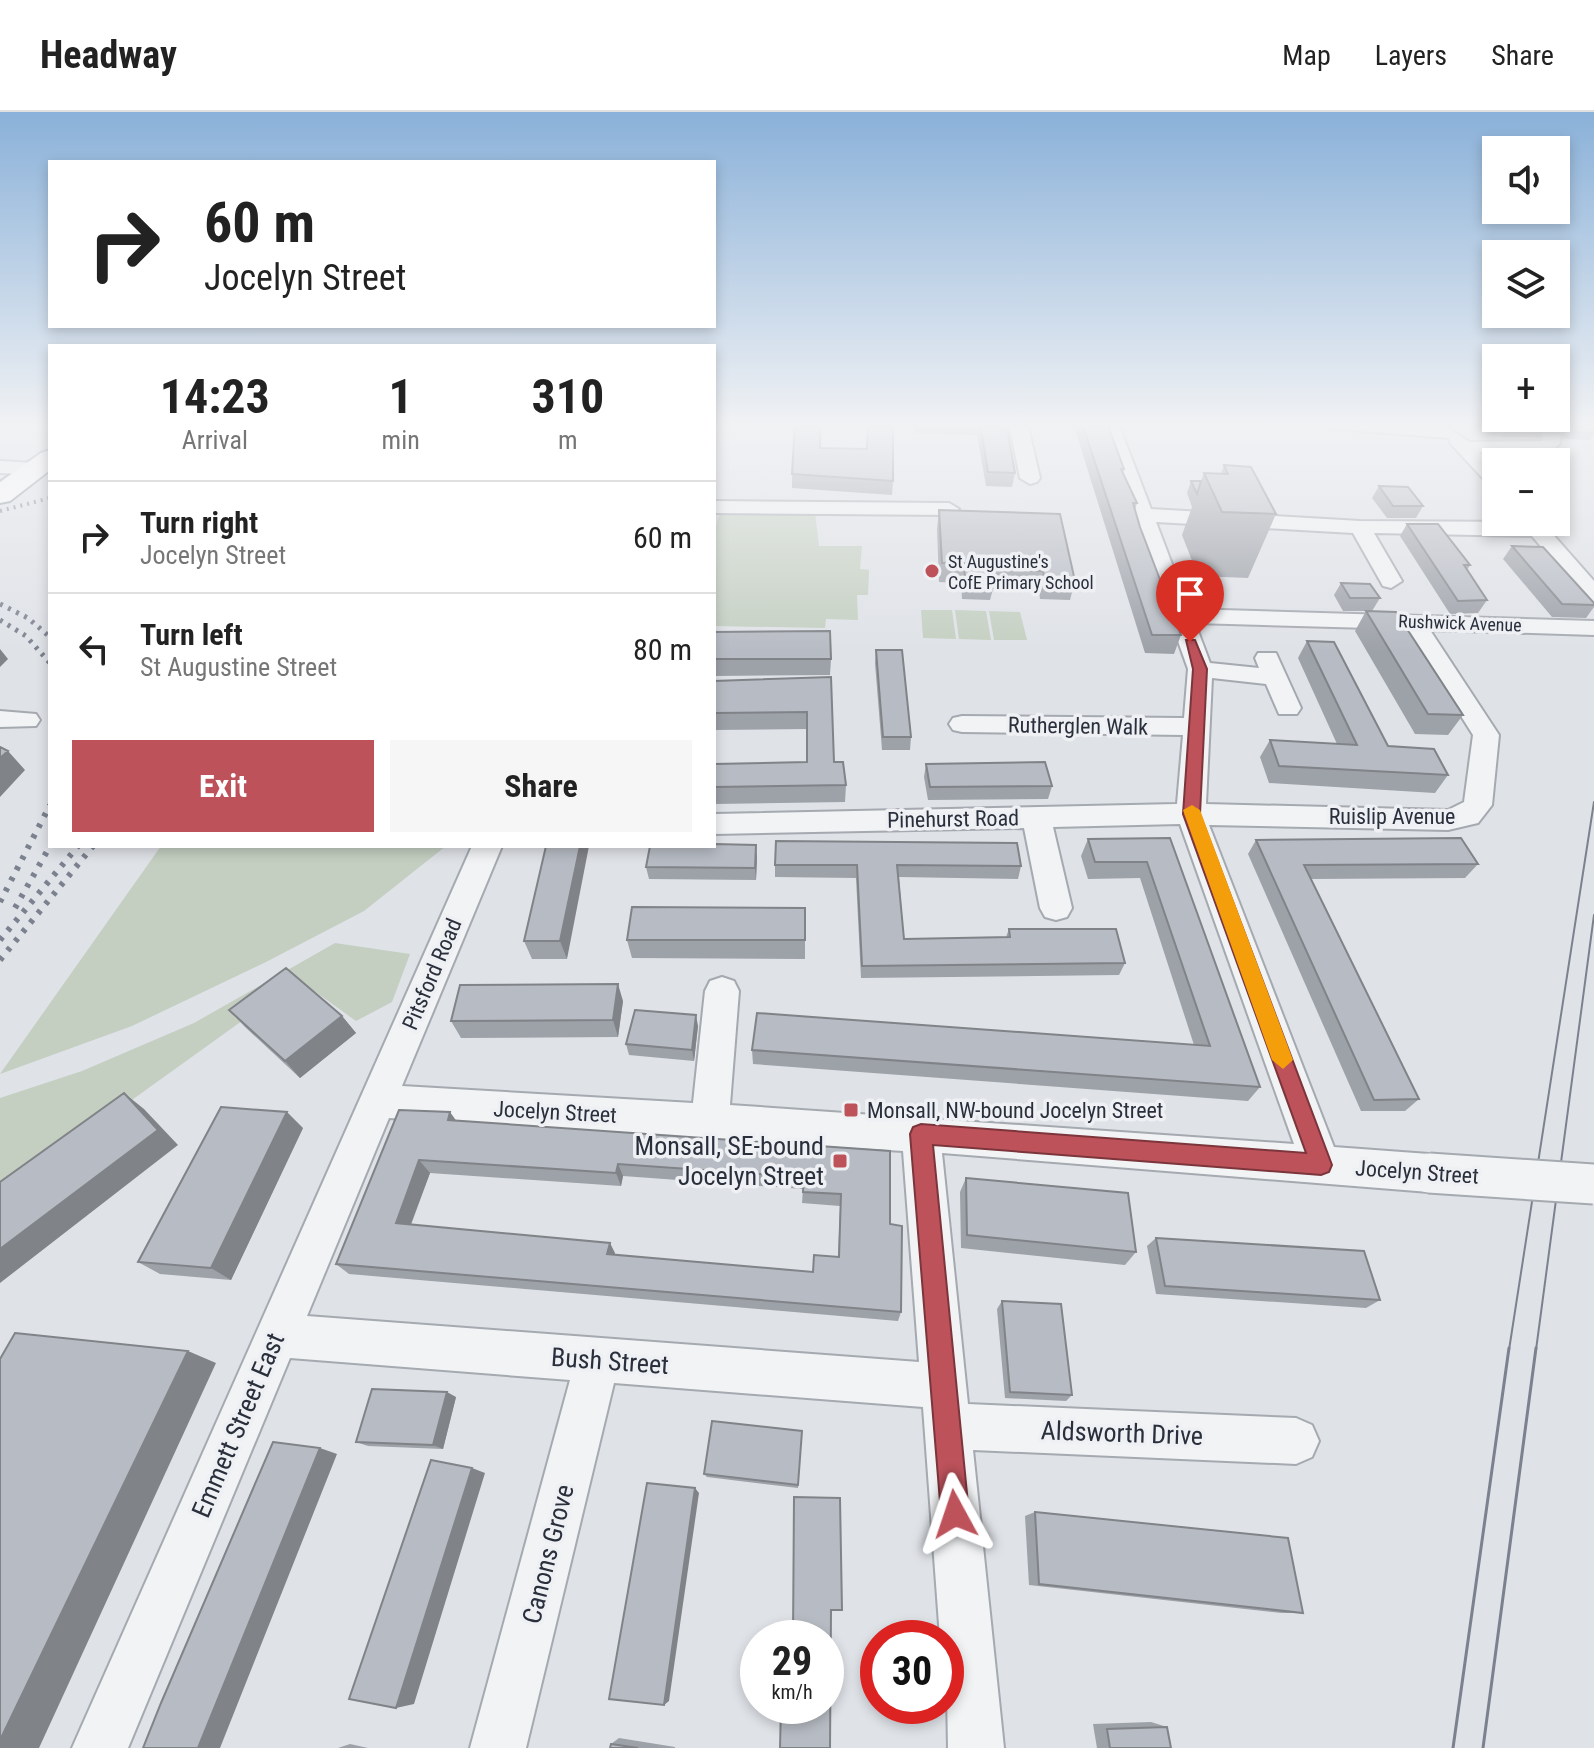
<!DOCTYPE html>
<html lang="en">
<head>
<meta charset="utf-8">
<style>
  :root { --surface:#fff; --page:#f6f6f6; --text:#222; --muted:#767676; --line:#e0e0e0; --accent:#bd525b }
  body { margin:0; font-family:"Roboto Condensed",sans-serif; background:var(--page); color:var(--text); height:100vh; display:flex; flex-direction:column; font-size:30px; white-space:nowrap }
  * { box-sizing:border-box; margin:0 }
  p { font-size:26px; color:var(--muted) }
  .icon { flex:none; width:44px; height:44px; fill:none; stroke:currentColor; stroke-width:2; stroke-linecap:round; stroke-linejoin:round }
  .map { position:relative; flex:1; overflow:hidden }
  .details { position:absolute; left:48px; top:232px; width:668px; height:504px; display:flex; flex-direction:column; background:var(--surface); border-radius:0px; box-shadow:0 4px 12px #0003 }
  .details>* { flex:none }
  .hud { position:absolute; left:48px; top:48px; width:668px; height:168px; border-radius:0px; box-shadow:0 4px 12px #0003; background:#fff; color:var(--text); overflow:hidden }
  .fabs { position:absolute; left:1482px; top:24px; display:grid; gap:16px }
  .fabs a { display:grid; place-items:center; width:88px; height:88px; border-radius:0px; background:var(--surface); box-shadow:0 4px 12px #0003; font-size:40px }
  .speed { position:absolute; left:740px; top:1508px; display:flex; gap:16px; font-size:40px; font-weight:700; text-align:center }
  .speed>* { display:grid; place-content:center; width:104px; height:104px; border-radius:50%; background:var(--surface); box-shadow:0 4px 12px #0003; line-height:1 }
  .speed small { font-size:20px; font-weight:400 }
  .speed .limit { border:12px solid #d22; background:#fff; color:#111 }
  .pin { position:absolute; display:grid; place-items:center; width:68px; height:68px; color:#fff; margin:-82px -34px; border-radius:50% 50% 50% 0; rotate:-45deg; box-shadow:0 0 8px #0007 }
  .pin .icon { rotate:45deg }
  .me { position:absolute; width:88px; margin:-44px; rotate:355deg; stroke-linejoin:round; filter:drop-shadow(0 0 6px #0008) }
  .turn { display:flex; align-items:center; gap:28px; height:168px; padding:0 24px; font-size:36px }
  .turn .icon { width:104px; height:104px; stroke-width:2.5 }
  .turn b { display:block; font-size:56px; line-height:68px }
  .eta { display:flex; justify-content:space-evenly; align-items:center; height:136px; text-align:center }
  .eta b { font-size:48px; font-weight:700; line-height:56px }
  .action { display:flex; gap:16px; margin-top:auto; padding:16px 24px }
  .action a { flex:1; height:92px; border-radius:0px; background:var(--accent); color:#fff; font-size:32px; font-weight:700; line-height:92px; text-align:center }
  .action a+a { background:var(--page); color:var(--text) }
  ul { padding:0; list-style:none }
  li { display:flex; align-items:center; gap:24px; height:112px; padding:0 24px; border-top:2px solid var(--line) }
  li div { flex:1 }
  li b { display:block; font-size:30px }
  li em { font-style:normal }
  header { display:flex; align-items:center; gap:48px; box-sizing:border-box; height:112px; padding:0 40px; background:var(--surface); border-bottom:2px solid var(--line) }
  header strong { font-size:38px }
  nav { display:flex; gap:44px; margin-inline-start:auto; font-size:28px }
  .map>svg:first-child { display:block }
  .green { fill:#c4cfc1 }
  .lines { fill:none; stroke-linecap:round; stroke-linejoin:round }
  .street-casing { stroke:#a5a9b0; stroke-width:4 }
  .highway-casing { stroke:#888f9b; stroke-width:4 }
  .street { fill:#f1f3f5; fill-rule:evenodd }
  .highway { fill:#fff; fill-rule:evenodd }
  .tram-far1 { stroke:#7b818e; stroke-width:2 }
  .tram { stroke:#7b818e; stroke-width:3 }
  .rail-far2 { stroke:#7b818e; stroke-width:4; stroke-dasharray:2 5; stroke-linecap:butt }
  .rail-far1 { stroke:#7b818e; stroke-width:5; stroke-dasharray:3 6; stroke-linecap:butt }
  .rail { stroke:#7b818e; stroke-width:6; stroke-dasharray:4 8; stroke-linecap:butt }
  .street-bridge-casing { stroke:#a5a9b0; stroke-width:43; stroke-linecap:butt }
  .street-bridge { stroke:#f1f3f5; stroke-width:39 }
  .wall { fill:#9da1a8; fill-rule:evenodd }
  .shaded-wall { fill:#808388 }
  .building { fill:#b7bbc3; stroke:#808388; stroke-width:2; fill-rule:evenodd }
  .route { fill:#bd525b; stroke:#7b353b; stroke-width:2 }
  .slow { fill:#f59e0b }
  .poi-dot { fill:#bd525b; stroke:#eef0f4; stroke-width:3 }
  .labels { text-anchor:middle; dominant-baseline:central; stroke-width:7; stroke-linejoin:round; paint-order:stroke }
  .far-poi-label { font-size:18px; fill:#2a2f3c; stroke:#eef0f4; text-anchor:start }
  .far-street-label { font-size:18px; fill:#2a2f3c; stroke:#eef0f4 }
  .street-label { font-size:22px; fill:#2a2f3c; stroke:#eef0f4 }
  .poi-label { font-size:22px; fill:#2a2f3c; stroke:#eef0f4; text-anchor:start }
  .near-poi-label { font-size:26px; fill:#2a2f3c; stroke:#eef0f4; text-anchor:end }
  .near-street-label { font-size:26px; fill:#2a2f3c; stroke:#eef0f4 }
</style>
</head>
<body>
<header>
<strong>Headway</strong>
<nav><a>Map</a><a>Layers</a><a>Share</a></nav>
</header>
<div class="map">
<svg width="1594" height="1636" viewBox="0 0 1594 1636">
  <rect width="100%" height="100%" fill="#dfe2e7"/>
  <path class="green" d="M720 401H815L819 434H862L860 457 869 458 868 483H857L858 508 826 507 825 516 714 514V419Z
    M921 498H952L956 527 923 526Z
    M955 498 986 499 991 528 959 527Z
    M989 499 1020 500 1027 528H994Z
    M161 734H446L364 799 266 850 132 914 0 962Z
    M335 831 410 842 392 890 356 909 299 868 72 1031 0 1093V986L82 959 194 911Z"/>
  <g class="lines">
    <defs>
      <path id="street" d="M1009 311H1027L1040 366 1037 370 1030 372 1020 366Z
        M1100 311H1118L1151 397 1360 409 1542 410 1594 469V490L1586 488 1532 424 1374 421 1402 469 1391 476 1383 474 1353 421 1156 410 1189 497 1594 509V523L1430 518 1499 623 1492 693 1478 711 1448 718 1209 713 1334 1035 1429 1042 1443 1048 1448 1061 1443 1074 1429 1080 942 1041 968 1292 1296 1306 1312 1313 1319 1329 1312 1345 1296 1352 973 1338 1004 1636H948L946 1526H940L923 1295 614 1271 526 1636H470L570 1268 290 1246 128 1636H72L472 734H502L402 974 693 991 705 879 710 869 722 865 734 869 739 879 730 993 1294 1032 1180 712 1053 715 1072 796 1067 805 1056 808 1045 805 1040 796 1024 716 714 722V702L1177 692 1183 623 962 620 953 618 949 612 953 606 962 604 1184 606 1188 557ZM1195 511 1406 517 1473 623 1464 690 1448 698 1206 692 1212 566 1266 572 1279 602H1297L1301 596 1276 541H1258L1255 546 1259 556 1210 551ZM389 1006 903 1039 919 1250 307 1204Z
        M1316 311 1448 316 1469 330 1542 329 1544 311H1562L1560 331 1553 338 1479 340 1496 358V375L1489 373 1451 332 1449 326 1325 316Z
        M0 349 36 351 45 357 36 363 0 361Z
        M714 389 949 391 959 397 949 403 714 401Z
        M0 599 36 602 40 608 36 614 0 615Z"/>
      <path id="highway" d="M50 338V358L10 389 0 391V370L41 341Z"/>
    </defs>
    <use href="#street" class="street-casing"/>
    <use href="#highway" class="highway-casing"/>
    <use href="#street" class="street"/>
    <use href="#highway" class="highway"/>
    <path class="tram-far1" d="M1509 1238 1594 690
      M1536 1238 1594 803"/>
    <path class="tram" d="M1453 1636 1509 1236
      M1483 1636 1536 1236"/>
    <path class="rail-far2" d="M0 399 50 386"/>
    <path class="rail-far1" d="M0 492 28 506 50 525
      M0 508 26 524 50 551"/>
    <path class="rail" d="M0 790 50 693
      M15 796 50 734
      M0 828 78 734
      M0 848 93 734"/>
    <defs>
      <path id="street-bridge" d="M1429 1061 1594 1072"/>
    </defs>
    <use href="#street-bridge" class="street-bridge-casing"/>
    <use href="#street-bridge" class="street-bridge"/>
  </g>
  <path class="wall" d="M915 311H1006L1015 361 1012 375 986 374 977 323 915 321Z
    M1073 311H1107L1124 357 1123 362 1137 391 1135 398 1140 415 1181 523 1174 542 1145 541Z
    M1506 311H1545L1544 319 1539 326 1502 325Z
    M1562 311H1594V322L1590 328 1563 327Z
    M820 336 893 369 892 383 792 376V362Z
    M1224 353 1276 402 1248 466 1198 464 1182 423 1192 395 1187 381 1191 369H1201L1204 361 1221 362Z
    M1379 374 1423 394 1416 406H1387L1372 386Z
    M939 398 1075 469 1070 488 1040 487 1039 478 993 477 990 488 962 487 961 471 939 470 937 417Z
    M1407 412 1470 453 1467 458 1487 488 1478 501 1450 502 1400 424Z
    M1512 434 1594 491V495L1586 506 1552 505 1503 447Z
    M1341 471 1380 486 1372 499 1463 603 1448 623 1415 622 1355 519 1366 499H1343L1334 483Z
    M714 520 831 547 830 563 714 564Z
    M1307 529 1388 634 1448 663 1435 681 1269 671 1260 645 1270 628 1337 632 1298 546Z
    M876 538 911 625 910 638H882L875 551Z
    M831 565 834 650 846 673 845 690 714 692V652L807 650V617L714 618V569Z
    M926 652 1052 674 1048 687 928 688 924 665Z
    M1170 726 1260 975 1248 989 753 952 752 938 1194 933 1140 766 1088 767 1081 744 1088 727Z
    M1256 728 1478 752 1465 766 1311 767 1419 987 1405 999H1361L1248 742Z
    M546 734 567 847H532L524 829Z
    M757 745 756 768 649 767 646 755Z
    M775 753 1021 754 1018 767 899 765 904 827 1006 825 1009 817 1125 851 1119 863 861 866 856 766 775 765Z
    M805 796V847L632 846 627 828Z
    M623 889 618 925 461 926 451 909Z
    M229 898 342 904 356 921 300 966 245 915Z
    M698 914 694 949 629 943 626 932Z
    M399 998 456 1009 890 1039V1112L901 1200 898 1209 349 1162 336 1152ZM430 1061 621 1074 623 1064 803 1077 802 1091 840 1094 838 1145 813 1160 615 1143 610 1131 411 1113Z
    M303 1016 231 1168 160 1162 138 1150Z
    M966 1066 1136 1140 1125 1153 961 1136 960 1080Z
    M1156 1126 1380 1188 1366 1196 1156 1182 1147 1134Z
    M1002 1189 1072 1283 1066 1289 1005 1286 997 1197Z
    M456 1285 443 1337 368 1334 356 1330Z
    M802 1319 798 1376 707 1365 704 1362Z
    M1035 1400 1303 1501H1282L1029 1473 1025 1404Z
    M1151 1610 1167 1615 1171 1636H1097L1093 1612Z
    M619 1626 675 1635V1636H610L611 1632Z
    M350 1632 368 1636H338Z"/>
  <path class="shaded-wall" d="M0 537 8 547 0 555Z
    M8 639 25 658 0 685V646Z
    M756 733 757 745 756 768 755 756Z
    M580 734H589L567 847 560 829Z
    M618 872 623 889 618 925 613 908Z
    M696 903 698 914 694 949 692 938Z
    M342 904 356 921 300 966 285 949Z
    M124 981 144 997 178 1033 0 1171V1137Z
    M287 1000 303 1016 231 1168 211 1156Z
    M450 1000 460 1014 448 1008Z
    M419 1048 430 1061 407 1122 396 1111Z
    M618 1052 623 1064 621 1074 616 1061Z
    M610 1131 615 1141 613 1153 607 1142Z
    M188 1239 216 1251 39 1636H0V1628Z
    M447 1280 456 1285 443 1337 433 1333Z
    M320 1336 337 1342 220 1636H198Z
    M472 1356 485 1361 414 1592 396 1596Z
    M695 1376 699 1381 669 1589 664 1593Z"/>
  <path class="building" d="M795 311H820V336L867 337 868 311H893V369L792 362Z
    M980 311H1006L1015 361 988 360Z
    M1082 311H1107L1124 357H1121L1137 391H1133L1140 415 1181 523H1152Z
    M1508 311H1545L1544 319 1506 318Z
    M1567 311H1594V321L1568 320Z
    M1224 353 1251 355 1276 402 1222 400 1204 361 1228 362Z
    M1191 369H1201L1197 382Z
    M1379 374 1408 375 1423 394H1393Z
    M939 398 1060 402 1075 469 1045 468 1043 459 993 457 994 469 965 468 964 451H942Z
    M1407 412H1438L1470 453H1464L1487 488 1458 489Z
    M1512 434 1543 435 1594 491V493L1562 492Z
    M1341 471 1370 472 1380 486H1350Z
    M1366 499 1396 500 1463 603 1428 602Z
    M830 519 831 547H714V520Z
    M1307 529 1334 530 1388 634 1434 637 1448 663 1279 654 1270 628 1357 633Z
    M876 538H902L911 625H883Z
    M831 565 834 650H843L846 673 714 675V652L807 650V600L714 601V569Z
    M0 635 8 639 0 646Z
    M1045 650 1052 674 930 675 926 652Z
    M1170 726 1260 975 752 938 757 901 1210 934 1147 750H1095L1088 727Z
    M1461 726 1478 752 1304 753 1419 987 1374 988 1256 728Z
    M776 729 1017 731 1021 754 897 753 904 827 1010 825 1009 817H1116L1125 851 862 854 857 753H775Z
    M714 732 756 733 755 756 646 755 650 734H714Z
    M546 734H580L560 829H524Z
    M632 795 805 796V828H627Z
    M286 856 342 904 285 949 229 898Z
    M618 872 613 908 451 909 460 873Z
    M635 898 696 903 692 938 626 932Z
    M124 981 158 1018 0 1137V1070Z
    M221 995 287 1000 211 1156 138 1150Z
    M399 998 450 1000 448 1008 890 1039V1112L902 1114 901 1200 336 1152ZM419 1048 616 1061 618 1052 804 1065 803 1080 841 1082 839 1145 814 1143 813 1160 607 1142 610 1131 396 1111Z
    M966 1066 1128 1081 1136 1140 967 1123Z
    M1156 1126 1364 1139 1380 1188 1165 1174Z
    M1002 1189 1061 1192 1072 1283 1010 1280Z
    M15 1221 188 1239 0 1628V1247Z
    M372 1277 447 1280 433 1333 356 1330Z
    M712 1309 802 1319 798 1373 704 1362Z
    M273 1330 320 1336 198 1636H143L161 1591Z
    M431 1348 472 1356 396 1596 349 1587Z
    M647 1371 695 1376 664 1593 609 1587Z
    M794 1385 840 1386 842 1498H831L830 1636H780L781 1594H826V1526H793Z
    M1035 1400 1288 1426 1303 1501 1039 1472Z
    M1167 1615 1171 1636H1110L1107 1617Z
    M611 1632 638 1636H610Z"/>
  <linearGradient id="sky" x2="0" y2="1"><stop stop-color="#8ab1d9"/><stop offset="0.58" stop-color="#f1f2f4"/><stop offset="1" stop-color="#f1f2f4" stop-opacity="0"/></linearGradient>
  <rect width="1594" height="540" fill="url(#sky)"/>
  <path class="route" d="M1186 528H1195L1207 557 1200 702 1332 1053 1329 1060 1321 1063 933 1033 969 1402 965 1412 955 1416 945 1412 941 1402 910 1022 913 1015 921 1012 1306 1041 1183 702 1193 557Z"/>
  <path class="slow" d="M1192 693 1200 698 1293 948 1283 957 1272 948 1183 698Z"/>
  <g class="poi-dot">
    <circle cx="932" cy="459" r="8"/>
    <rect x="843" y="990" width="16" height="16" rx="4"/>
    <rect x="832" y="1041" width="16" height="16" rx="4"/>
  </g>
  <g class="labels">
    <g class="far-poi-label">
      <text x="948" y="449">St Augustine's<tspan x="948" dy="21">CofE Primary School</tspan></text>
    </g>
    <g class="far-street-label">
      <text transform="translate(1460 511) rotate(2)">Rushwick Avenue</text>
    </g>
    <g class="street-label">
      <text transform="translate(1078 614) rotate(1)">Rutherglen Walk</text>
      <text x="1392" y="704">Ruislip Avenue</text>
      <text transform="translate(953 707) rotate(-1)">Pinehurst Road</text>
      <text transform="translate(432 862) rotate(-67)">Pitsford Road</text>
      <text transform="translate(555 1000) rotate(3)">Jocelyn Street</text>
      <text transform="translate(1417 1060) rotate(4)">Jocelyn Street</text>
    </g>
    <g class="poi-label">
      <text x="867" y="998">Monsall, NW-bound Jocelyn Street</text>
    </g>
    <g class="near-poi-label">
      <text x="824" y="1034">Monsall, SE-bound<tspan x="824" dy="30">Jocelyn Street</tspan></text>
    </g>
    <g class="near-street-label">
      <text transform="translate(610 1249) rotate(4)">Bush Street</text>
      <text transform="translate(238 1313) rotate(-67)">Emmett Street East</text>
      <text transform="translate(1122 1321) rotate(2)">Aldsworth Drive</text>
      <text transform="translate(548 1442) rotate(-76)">Canons Grove</text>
    </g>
  </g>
</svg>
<div class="fabs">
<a><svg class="icon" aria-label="sound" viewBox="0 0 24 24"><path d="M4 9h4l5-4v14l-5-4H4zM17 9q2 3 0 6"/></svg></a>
<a><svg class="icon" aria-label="layers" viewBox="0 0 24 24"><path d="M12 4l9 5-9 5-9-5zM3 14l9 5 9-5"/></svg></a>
<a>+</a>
<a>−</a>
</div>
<div class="speed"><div>29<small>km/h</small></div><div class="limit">30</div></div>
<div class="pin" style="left:1190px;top:530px;background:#d93025"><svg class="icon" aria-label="arrive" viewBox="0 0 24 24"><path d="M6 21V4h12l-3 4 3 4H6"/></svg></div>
<svg class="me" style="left:955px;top:1402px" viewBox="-20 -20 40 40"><path d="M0-17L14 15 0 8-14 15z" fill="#bd525b" stroke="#fff" stroke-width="4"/></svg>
<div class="hud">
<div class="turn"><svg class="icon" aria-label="right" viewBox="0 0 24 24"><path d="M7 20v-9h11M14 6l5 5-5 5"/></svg><div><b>60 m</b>Jocelyn Street</div></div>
</div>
<section class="details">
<div class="eta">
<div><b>14:23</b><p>Arrival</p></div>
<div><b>1</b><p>min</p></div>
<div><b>310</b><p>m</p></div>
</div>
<ul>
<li><svg class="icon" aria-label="right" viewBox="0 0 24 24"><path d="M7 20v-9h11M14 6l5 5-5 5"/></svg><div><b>Turn right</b><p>Jocelyn Street</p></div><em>60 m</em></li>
<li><svg class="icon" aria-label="left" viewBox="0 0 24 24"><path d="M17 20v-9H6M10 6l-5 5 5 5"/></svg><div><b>Turn left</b><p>St Augustine Street</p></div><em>80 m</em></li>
</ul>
<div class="action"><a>Exit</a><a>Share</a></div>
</section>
</div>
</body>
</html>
